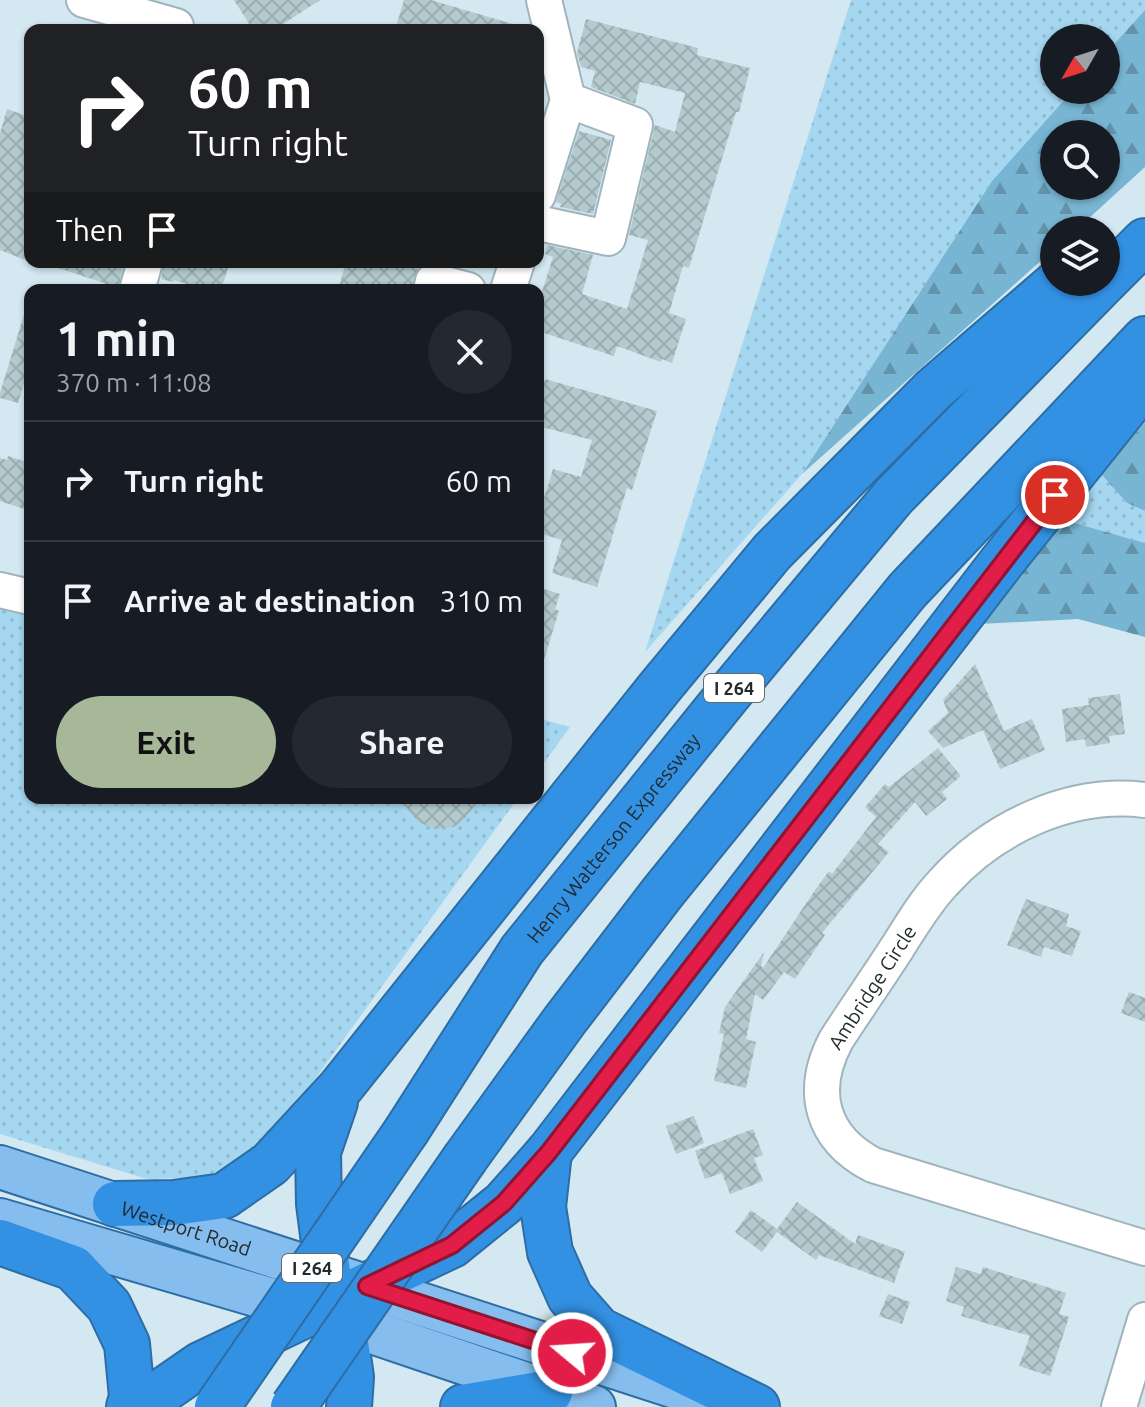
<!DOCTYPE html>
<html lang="en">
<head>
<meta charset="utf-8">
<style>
  :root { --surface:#171b24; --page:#242831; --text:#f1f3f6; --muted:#9ea1a6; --line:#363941; --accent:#a7b899 }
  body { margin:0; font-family:Ubuntu,sans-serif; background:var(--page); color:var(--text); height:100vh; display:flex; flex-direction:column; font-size:30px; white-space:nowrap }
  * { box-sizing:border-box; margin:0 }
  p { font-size:26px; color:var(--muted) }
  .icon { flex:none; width:44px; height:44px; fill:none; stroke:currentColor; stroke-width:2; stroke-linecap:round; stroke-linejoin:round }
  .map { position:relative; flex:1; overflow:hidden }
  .drawer { position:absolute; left:24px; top:284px; width:520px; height:520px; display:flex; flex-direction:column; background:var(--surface); border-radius:16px; box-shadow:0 2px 6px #0004 }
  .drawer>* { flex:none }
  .top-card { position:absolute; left:24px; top:24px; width:520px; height:244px; border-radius:16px; box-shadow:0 2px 6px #0004; background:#202124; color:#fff; overflow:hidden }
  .needle { width:52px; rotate:231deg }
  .fabs { position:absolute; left:1040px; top:24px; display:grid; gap:16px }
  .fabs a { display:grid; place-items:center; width:80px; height:80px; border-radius:50%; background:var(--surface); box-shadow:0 2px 6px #0004; font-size:40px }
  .pin { position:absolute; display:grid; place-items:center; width:68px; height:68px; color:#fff; margin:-34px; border:4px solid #fff; border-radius:50%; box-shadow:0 2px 8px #0007 }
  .me { position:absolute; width:88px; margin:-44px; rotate:288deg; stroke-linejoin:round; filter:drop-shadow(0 0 6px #0008) }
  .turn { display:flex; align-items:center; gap:28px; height:168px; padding:0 32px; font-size:36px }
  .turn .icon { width:104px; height:104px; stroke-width:2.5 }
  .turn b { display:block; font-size:56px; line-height:68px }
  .then { display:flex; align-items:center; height:76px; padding:0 32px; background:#0003; gap:16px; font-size:30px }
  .round { display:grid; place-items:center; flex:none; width:84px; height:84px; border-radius:42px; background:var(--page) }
  .headline { display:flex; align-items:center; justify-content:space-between; height:136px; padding:0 32px }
  h1 { font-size:48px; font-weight:600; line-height:60px }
  .button { display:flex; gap:16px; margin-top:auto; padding:16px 32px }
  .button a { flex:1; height:92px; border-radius:48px; background:var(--accent); color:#111; font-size:32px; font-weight:600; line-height:92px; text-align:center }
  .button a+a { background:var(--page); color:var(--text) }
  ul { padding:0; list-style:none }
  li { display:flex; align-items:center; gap:24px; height:120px; padding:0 32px; border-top:2px solid var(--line) }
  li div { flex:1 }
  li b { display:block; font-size:30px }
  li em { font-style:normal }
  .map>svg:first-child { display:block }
  .grass { fill:url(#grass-dots) }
  .forest { fill:url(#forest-firs); fill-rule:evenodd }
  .building { fill:url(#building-cross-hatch) }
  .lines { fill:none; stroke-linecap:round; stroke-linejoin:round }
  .minor-casing { stroke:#a0b4bd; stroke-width:38 }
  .major-casing { stroke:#2d6da4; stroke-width:46 }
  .highway-casing { stroke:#2d6da4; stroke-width:48 }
  .minor { stroke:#fff; stroke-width:34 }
  .major { stroke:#85bdee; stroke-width:42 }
  .highway { stroke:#3391e3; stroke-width:44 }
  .highway-bridge-casing { stroke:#2d6da4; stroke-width:48; stroke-linecap:butt }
  .highway-bridge { stroke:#3391e3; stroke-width:44 }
  .route-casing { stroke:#92132f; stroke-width:20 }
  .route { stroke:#e11d48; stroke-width:14 }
  .labels { text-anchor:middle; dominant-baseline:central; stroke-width:6; stroke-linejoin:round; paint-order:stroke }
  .shield { fill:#fff; stroke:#656b6d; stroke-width:2 }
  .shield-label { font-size:18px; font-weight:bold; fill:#232b2f }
  .street-label { font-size:20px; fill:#232b2f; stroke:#fff }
</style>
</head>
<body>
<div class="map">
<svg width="1145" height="1407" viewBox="0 0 1145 1407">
  <defs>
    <pattern id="grass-dots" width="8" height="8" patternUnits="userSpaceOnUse" patternTransform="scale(2)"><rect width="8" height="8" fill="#a6d7f0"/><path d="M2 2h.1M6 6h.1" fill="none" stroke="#8fb9ce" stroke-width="1.8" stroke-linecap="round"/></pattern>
    <pattern id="forest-firs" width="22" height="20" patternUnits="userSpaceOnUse" patternTransform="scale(2)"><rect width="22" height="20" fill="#78b5d2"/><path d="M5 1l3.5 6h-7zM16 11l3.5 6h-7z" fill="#6293ab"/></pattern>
    <pattern id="building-cross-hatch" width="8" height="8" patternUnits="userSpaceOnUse" patternTransform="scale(2)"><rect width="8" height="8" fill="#b3cace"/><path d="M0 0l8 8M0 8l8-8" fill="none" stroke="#9aaeb1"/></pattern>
  </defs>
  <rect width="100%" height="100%" fill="#d4e8f2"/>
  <path class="grass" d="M851 0H1145V10L1106 53V38H1054V90H1073L992 181 802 474 645 652Z
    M1101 474 1127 503 1145 511V543L1064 520Z
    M0 578 30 586V798H518L279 1129 232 1172 213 1177 147 1179 0 1134Z
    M538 718 570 727 538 771Z"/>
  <path class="forest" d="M1145 10V167L1076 230H1054V249L802 474 992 181 1073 90H1106V53ZM1054 134H1106V186H1054Z
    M1145 422V511L1127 503 1101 474Z
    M1064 520 1145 543V637L1078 619 980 624Z"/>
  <path class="building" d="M234 0H320L274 30H253Z
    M404 0H431L516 25 515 30H395Z
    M586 19 698 48 697 55 750 68 739 112H736L689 268 683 266 669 313 686 319 672 363 662 359 661 362 617 346 614 356 538 331V304L553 257 545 254 547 245 593 255 582 294 627 309 648 240 629 235 655 125 675 132 685 93 640 82 635 104 591 87 595 71 581 67 577 53Z
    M7 109 30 117V262L0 250V133Z
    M579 131 611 140 593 214 560 207 561 204 556 202Z
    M53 262H124L118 290H102L104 283 52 266Z
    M164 262H230L221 290H205L174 280 173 282 161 279Z
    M346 262H427L418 268 412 290H338Z
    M26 308H30V363L18 403 0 398V393Z
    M545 379 657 411 632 490 627 488 597 587 552 573 562 540 538 533V518L553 469 581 477 592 440 538 426V388L542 389Z
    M8 456 30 463V511L0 501V458L7 460Z
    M538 587 560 594 555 609 559 611 542 666 538 665Z
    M975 664 1004 731 1032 719 1045 750 1000 769 983 730 943 748 928 731 948 713 943 700Z
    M1120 694 1125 734 1109 736 1110 743 1086 747 1085 739 1066 742 1062 709 1089 705 1088 698Z
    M938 748 961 776 942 792 947 799 926 816 915 802 878 844 889 852 822 933 825 935 795 979 784 972 763 1000 755 994 746 1039 756 1042 746 1088 714 1081 724 1034 719 1033 725 1007 764 952 761 966 763 968 815 890 829 871 832 874 876 817 865 807 885 784 889 787Z
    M399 798H481L461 823 453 827 435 829 418 822Z
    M1026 899 1069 914 1066 926 1081 931 1072 956 1044 947 1041 957 1007 945Z
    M1129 992 1145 998V1022L1121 1013Z
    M694 1116 704 1143 676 1154 666 1126Z
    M753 1129 763 1155 754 1158 763 1181 730 1194 722 1173 705 1179 695 1151Z
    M797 1202 855 1244 858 1235 905 1252 894 1283 819 1255 816 1260 777 1232 762 1252 735 1232 751 1210 777 1229Z
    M956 1267 981 1274 983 1267 1066 1293 1059 1314 1069 1317 1050 1376 1019 1366 1030 1336 961 1316 964 1307 946 1301Z
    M888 1294 910 1302 902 1324 879 1316Z"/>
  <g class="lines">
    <defs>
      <path id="minor" d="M84 0 176 26
        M538 195 568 100 544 0
        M538 223 608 238 635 125 568 100
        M137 290 145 262
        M431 290 433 281 468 290
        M508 290 517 262
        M0 590 30 597
        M1145 800C1070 791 993 827 943 883 925 902 911 926 897 948 877 979 856 1009 836 1040 809 1091 821 1138 873 1165L1145 1248
        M1119 1407 1145 1320"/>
      <g id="major">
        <path id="s1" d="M0 1167 700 1395"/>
        <path d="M0 1220 310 1311 594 1407"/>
      </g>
      <g id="highway">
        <path d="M1106 280 1145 241"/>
        <path d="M335 1102 318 1152 319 1204 328 1273 343 1323 351 1377 349 1407"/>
        <path id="s2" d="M407 1130 522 950 728 695 894 496 1104 282"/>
        <path d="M549 1152 543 1207 550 1252 570 1297 599 1330 757 1407"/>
        <path d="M466 1157 565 1020 663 892 907 591 1145 339"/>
        <path d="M115 1204 174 1203 224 1196 270 1164 340 1088 660 687 772 552 933 390 1058 282"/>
        <path d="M0 1242 73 1268 109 1306 127 1344 132 1397 129 1407"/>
        <path d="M148 1407 158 1394 200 1365 452 1245 504 1203 549 1152 1001 563 1145 383"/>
        <path d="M463 1407 550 1392"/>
      </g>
    </defs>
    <use href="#minor" class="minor-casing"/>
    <use href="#major" class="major-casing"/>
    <use href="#highway" class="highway-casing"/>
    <use href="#minor" class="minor"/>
    <use href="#major" class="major"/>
    <use href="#highway" class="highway"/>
    <defs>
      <path id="highway-bridge" d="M217 1407 407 1130
        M293 1407 466 1157"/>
    </defs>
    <use href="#highway-bridge" class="highway-bridge-casing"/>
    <use href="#highway-bridge" class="highway-bridge"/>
  </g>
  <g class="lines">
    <defs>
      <path id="route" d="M572 1353 367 1286 452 1245 504 1203 549 1152 1055 495"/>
    </defs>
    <use href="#route" class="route-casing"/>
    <use href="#route" class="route"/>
  </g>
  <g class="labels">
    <g class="shield">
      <rect x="704" y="674" width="60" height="28" rx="6"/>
      <rect x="282" y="1254" width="60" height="28" rx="6"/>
    </g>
    <g class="shield-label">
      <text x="734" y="688">I 264</text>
      <text x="312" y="1268">I 264</text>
    </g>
    <g class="street-label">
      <text stroke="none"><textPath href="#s2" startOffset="358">Henry Watterson Expressway</textPath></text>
      <text transform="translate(872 987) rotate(-57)">Ambridge Circle</text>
      <text stroke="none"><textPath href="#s1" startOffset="196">Westport Road</textPath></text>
    </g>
  </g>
</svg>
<div class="fabs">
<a><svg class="needle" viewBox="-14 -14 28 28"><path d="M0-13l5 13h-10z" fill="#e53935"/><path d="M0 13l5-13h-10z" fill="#9ea1a6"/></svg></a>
<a><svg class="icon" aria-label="search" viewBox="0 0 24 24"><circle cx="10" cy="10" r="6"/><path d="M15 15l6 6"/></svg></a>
<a><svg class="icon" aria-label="layers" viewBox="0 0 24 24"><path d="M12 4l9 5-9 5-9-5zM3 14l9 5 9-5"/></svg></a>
</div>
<div class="pin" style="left:1055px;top:495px;background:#d93025"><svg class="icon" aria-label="arrive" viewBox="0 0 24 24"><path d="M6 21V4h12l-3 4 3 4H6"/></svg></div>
<svg class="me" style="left:572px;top:1353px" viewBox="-20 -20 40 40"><circle r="17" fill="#e11d48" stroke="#fff" stroke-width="3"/><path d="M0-11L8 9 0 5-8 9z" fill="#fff"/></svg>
<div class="top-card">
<div class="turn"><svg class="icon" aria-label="right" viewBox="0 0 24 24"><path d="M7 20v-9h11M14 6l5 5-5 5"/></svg><div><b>60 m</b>Turn right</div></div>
<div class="then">Then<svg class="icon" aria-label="arrive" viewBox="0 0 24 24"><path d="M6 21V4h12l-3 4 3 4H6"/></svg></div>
</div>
<section class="drawer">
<div class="headline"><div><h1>1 min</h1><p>370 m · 11:08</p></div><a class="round"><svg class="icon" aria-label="close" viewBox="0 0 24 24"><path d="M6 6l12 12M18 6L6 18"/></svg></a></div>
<ul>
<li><svg class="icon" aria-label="right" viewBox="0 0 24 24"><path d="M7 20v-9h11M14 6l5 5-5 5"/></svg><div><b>Turn right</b></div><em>60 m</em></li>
<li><svg class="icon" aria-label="arrive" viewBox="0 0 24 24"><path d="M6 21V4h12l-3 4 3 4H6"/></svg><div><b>Arrive at destination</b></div><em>310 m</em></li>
</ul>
<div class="button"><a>Exit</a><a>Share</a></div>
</section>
</div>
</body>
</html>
